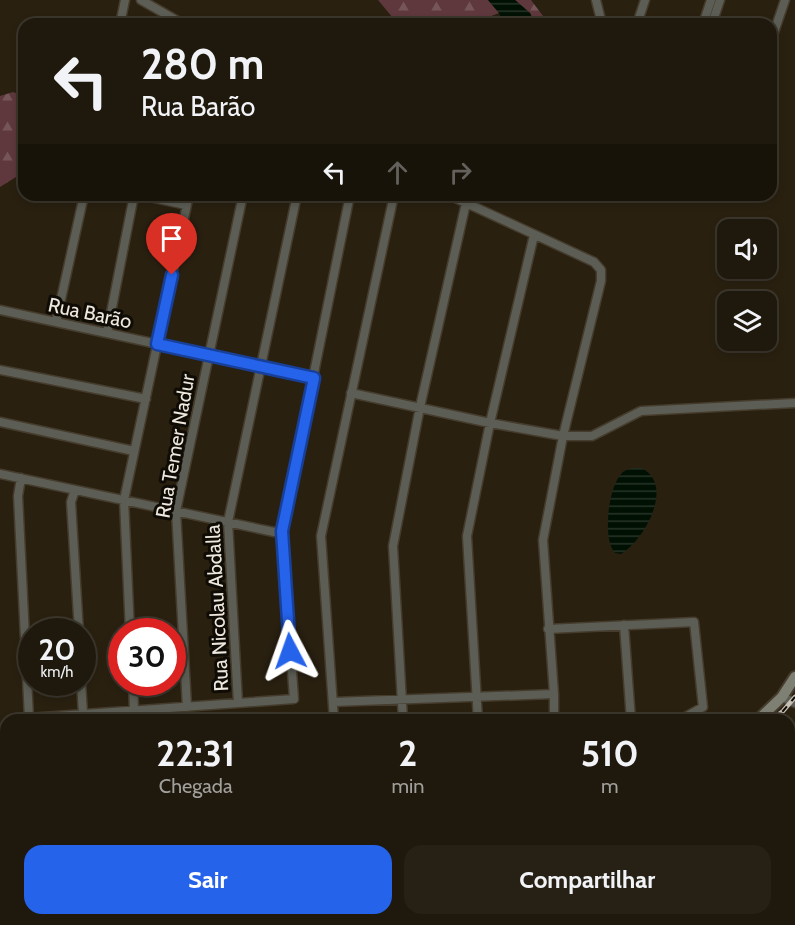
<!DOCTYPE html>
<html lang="pt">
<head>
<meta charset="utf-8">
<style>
  :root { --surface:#1f180c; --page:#272115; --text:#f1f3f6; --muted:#a1a09d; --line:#3c372d; --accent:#2563eb }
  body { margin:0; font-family:Cabin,sans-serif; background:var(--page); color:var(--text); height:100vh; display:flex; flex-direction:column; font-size:22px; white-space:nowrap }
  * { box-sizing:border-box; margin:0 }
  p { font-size:20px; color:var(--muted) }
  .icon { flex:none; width:33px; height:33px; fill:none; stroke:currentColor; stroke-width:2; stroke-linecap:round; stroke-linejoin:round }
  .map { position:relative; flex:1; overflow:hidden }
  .panel { position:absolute; left:0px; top:714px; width:795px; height:212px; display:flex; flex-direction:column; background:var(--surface); border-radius:18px 18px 0 0; box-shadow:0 3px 9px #0003,0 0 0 2px var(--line) }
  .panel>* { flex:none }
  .guide { position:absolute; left:18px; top:18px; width:759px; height:183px; border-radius:18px; box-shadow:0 3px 9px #0003,0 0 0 2px var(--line); background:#1f180c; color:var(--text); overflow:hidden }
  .controls { position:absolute; left:717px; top:219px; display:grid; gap:12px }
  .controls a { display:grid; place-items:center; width:60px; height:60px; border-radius:12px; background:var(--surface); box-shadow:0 3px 9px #0003,0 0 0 2px var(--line); font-size:30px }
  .speed { position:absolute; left:18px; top:618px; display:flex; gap:12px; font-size:30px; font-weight:700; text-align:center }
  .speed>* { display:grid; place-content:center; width:78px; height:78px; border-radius:50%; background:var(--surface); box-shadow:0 3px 9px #0003,0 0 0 2px var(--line); line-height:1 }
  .speed small { font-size:15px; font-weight:400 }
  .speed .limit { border:9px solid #d22; background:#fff; color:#111 }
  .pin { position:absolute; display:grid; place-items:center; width:51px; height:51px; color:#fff; margin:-62px -26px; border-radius:50% 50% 50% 0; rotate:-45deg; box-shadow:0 0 6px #0007 }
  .pin .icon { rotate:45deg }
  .me { position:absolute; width:66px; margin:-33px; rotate:356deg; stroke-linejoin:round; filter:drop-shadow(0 0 4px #0008) }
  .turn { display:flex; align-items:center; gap:21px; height:126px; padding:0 24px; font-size:27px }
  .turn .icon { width:78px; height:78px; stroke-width:2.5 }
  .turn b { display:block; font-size:42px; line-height:51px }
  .lanes { display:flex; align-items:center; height:57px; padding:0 24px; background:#0003; justify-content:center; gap:30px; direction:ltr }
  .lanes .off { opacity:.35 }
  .eta { display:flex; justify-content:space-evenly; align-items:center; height:102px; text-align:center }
  .eta b { font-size:36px; font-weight:800; line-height:42px }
  .cta { display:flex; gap:12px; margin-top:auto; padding:12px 24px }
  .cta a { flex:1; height:69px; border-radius:18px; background:var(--accent); color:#fff; font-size:24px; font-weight:800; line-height:69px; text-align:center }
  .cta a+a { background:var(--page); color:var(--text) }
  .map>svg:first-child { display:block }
  .forest { fill:url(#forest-firs) }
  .water { fill:url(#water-rules) }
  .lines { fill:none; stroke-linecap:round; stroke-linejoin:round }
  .street-casing { stroke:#453c2d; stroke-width:11 }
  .secondary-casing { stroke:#453c2d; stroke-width:14 }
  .street { stroke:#5c5e55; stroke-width:8 }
  .secondary { stroke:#7d8072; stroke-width:10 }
  .rail-casing { stroke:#c6bfb4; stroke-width:4.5 }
  .rail { stroke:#0f0b05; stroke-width:2; stroke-dasharray:7; stroke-linecap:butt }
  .route-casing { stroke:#184099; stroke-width:15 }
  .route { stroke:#2563eb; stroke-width:10 }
  .labels { text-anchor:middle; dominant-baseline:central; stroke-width:6; stroke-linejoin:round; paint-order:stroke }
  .street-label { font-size:20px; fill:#eee8de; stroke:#0f0b05 }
</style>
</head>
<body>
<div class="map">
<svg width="795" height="925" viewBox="0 0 795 925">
  <defs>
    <pattern id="forest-firs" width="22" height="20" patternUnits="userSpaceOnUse" patternTransform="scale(1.5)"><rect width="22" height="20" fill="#5e383c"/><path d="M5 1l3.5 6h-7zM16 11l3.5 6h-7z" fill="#755558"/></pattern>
    <pattern id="water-rules" width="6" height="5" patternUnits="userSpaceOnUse" patternTransform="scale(1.5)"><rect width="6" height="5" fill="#001104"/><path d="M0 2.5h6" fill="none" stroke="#263428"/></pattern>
  </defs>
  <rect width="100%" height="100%" fill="#292010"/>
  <path class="forest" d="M378 0H488L499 13 471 24H398Z
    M515 0H531L549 24H535L530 13Z
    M13 92 24 96V172L0 187V96Z
    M34 920H98L106 925H36Z
    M588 920H654L657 925H590Z"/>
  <path class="water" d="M488 0H515L530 13 535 24H503L499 13Z
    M641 468C676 484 644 541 621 554L615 553C602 539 608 485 623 472 628 468 634 468 641 468Z"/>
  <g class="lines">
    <defs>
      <path id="street" d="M141 0 183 24
        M596 0 602 24
        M120 24 125 0
        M637 24 645 0
        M703 24 711 0
        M712 24 720 0
        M771 41 785 0
        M140 195 186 205
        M449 195 594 262 601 270V281L563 436 543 540 554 694V720
        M0 310 314 378
        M56 322 84 195
        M107 333 134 195
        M0 370 146 399
        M351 393 490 423 563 436H592L641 411 795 403
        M0 422 134 451
        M0 474 274 532 282 531
        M21 478 18 496 29 718 294 699 282 531 350 195
        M75 490 71 502 79 632
        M624 625 631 720
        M548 629 694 622 703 707 680 720
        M130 632 124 500 189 195
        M81 682 83 714
        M133 682 134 710
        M782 697 795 703
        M333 702 554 694
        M238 703 228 522 297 195
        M187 707 176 511 243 195
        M334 720 321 536 394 195
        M403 720 393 546 420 407 466 203
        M478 720 467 536 490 423 534 235
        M757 920 784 925
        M555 925 565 921
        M730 925 731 920
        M789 925 795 893"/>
      <path id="secondary" d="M758 720 782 697 795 677
        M789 823 795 824
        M0 901 6 899
        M374 925 421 920"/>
    </defs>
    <use href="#street" class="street-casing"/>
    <use href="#secondary" class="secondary-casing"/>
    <use href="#street" class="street"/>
    <use href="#secondary" class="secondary"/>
    <defs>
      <path id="rail" d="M771 720 783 711 795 697
        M0 910 6 908"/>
    </defs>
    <use href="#rail" class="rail-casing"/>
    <use href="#rail" class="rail"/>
  </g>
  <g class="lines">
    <defs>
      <path id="route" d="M172 275 157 344 314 378 282 531 290 651"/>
    </defs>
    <use href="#route" class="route-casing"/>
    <use href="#route" class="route"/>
  </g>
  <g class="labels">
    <g class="street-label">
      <text transform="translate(90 313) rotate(12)">Rua Barão</text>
      <text transform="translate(175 446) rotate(-80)">Rua Temer Nadur</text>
      <text transform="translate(217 608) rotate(-93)">Rua Nicolau Abdalla</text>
    </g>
  </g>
</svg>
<div class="controls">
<a><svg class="icon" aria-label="sound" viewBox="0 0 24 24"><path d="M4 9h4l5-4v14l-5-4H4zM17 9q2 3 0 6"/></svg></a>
<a><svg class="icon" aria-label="layers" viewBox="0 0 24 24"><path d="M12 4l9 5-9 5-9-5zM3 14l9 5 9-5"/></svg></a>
</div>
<div class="speed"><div>20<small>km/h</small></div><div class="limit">30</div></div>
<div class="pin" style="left:172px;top:275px;background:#d93025"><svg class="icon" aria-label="arrive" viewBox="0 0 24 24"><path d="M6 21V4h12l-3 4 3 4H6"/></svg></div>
<svg class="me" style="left:290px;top:651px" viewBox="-20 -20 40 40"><path d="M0-17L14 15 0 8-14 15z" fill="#2563eb" stroke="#fff" stroke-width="4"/></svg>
<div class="guide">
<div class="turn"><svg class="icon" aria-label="left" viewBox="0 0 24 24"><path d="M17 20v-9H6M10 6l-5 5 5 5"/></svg><div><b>280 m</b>Rua Barão</div></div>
<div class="lanes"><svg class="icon" aria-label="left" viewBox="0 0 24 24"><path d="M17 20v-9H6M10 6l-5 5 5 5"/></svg><svg class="icon off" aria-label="ahead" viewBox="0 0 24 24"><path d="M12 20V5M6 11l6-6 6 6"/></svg><svg class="icon off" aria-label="right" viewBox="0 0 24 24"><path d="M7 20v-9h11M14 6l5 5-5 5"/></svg></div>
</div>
<section class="panel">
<div class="eta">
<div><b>22:31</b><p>Chegada</p></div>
<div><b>2</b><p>min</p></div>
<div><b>510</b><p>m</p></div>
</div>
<div class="cta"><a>Sair</a><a>Compartilhar</a></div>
</section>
</div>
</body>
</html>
